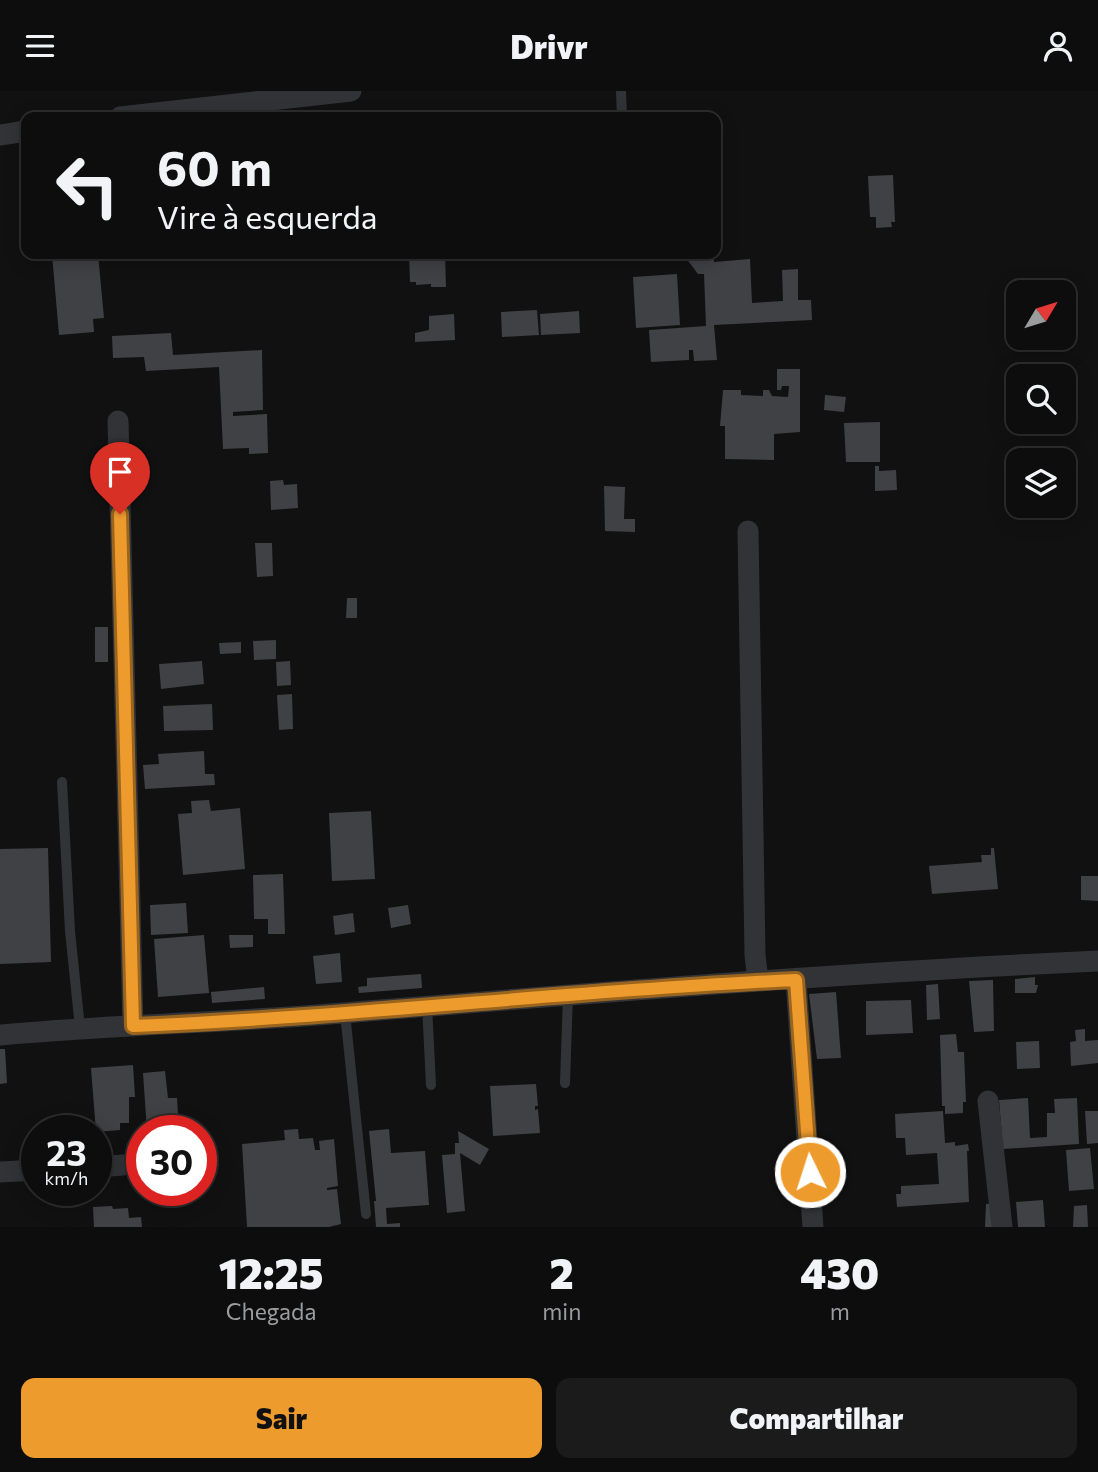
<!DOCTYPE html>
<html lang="pt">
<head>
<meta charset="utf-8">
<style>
  :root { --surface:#0d0d0e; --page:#1b1b1c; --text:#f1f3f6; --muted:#9a9c9e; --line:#2d2d2e; --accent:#ee9b2d }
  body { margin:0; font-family:Commissioner,sans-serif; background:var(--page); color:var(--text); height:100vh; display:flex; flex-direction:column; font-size:26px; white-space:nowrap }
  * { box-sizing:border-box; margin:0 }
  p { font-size:23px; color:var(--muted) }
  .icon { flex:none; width:38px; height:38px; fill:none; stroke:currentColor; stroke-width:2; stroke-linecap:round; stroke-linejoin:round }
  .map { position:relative; height:1136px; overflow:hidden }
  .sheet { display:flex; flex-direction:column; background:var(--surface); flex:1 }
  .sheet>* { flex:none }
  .top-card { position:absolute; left:21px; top:21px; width:700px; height:147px; border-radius:14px; box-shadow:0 4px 18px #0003,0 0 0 2px var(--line); background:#0d0d0e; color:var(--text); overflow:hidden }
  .needle { width:46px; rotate:52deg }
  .controls { position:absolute; left:1006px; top:189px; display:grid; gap:14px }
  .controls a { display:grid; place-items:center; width:70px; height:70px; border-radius:14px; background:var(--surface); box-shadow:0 4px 18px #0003,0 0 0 2px var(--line); font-size:35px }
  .speed { position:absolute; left:21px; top:1024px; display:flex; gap:14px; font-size:35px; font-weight:700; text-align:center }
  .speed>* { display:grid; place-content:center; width:91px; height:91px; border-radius:50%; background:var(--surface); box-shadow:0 4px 18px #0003,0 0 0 2px var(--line); line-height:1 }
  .speed small { font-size:18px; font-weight:400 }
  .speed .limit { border:10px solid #d22; background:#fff; color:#111 }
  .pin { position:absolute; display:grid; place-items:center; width:60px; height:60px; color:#fff; margin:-72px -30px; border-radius:50% 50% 50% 0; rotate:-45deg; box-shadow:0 0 7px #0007 }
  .pin .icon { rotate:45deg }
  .me { position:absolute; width:77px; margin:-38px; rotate:356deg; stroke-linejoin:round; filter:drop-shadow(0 0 5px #0008) }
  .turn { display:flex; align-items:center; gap:24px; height:147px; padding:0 21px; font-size:32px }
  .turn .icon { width:91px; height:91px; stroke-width:2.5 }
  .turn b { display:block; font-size:49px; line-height:60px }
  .eta { display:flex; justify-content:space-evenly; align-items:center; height:119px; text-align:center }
  .eta b { font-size:42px; font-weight:800; line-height:49px }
  .button { display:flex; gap:14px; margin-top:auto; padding:14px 21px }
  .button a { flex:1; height:80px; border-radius:14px; background:var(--accent); color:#111; font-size:28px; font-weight:800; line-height:80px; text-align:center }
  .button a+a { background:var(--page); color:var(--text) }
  header { display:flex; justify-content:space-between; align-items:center; height:91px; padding:0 21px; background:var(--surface); font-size:32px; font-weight:800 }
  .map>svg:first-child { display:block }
  .building { fill:#404145 }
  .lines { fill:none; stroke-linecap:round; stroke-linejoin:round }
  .lane { stroke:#323337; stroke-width:10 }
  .street { stroke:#323337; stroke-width:21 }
  .route-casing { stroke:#9b651d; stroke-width:18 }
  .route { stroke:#ee9b2d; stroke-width:12 }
</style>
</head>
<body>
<header><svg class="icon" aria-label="menu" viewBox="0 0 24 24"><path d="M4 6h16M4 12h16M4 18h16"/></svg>Drivr<svg class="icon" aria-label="person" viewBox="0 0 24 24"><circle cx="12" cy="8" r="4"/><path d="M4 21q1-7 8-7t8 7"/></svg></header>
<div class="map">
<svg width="1098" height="1136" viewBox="0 0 1098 1136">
  <rect width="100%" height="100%" fill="#111112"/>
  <path class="building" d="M893 84 895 131H891L892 136 876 137V126H870L868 85Z
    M52 163H98L104 227 93 228 94 241 59 244Z
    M409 163H445L446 196H431V193L416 194V191H410Z
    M683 163H713L714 171 750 168 752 212 783 210 782 179 798 178V209H811L812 229 714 234 717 269 694 270 693 259H689V269L651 271 649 239 706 235 704 183H698Z
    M677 183 680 234 636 237 633 186Z
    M537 219 539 244 502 246 501 221Z
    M579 220 580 242 541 244 540 223Z
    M454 223 455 249 415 251V242L429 239V225Z
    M171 242 173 264 262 259 263 319 233 321V325L267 323 268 362 249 363V357L223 358 219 276 146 280 144 266 113 267 112 245Z
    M777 278H800V341L774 343V369L725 368V335H720L723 299H741V304L763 305V299H769L772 305 788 306 789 295H782L781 299H777Z
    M825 304 846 306 844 321 824 319Z
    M880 331V371H846L844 332Z
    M875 375H879V380L896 379 897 399 875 400Z
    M283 389 284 394 297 393 298 417 271 419 270 390Z
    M604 395 625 396 624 428H635V441L605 440Z
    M255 452H272L273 485 257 486Z
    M347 507H357V527H346Z
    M95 536H108V571H95Z
    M276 549V568L254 569 253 550Z
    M241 551V562L220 563 219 552Z
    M202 570 204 593 161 598 159 573Z
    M290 570 291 594 277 595 276 571Z
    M292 603 293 638 279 639 277 604Z
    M212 613 213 639 164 640 163 615Z
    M204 660 205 683H214L215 694 145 698 143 674 159 673 158 663Z
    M209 709 211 720 240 717 245 778 183 784 178 723 192 722 191 710Z
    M371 720 375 788 332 790 329 722Z
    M48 757 51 871 0 873V758Z
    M991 757H994L998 798 932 803 929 775 982 771 981 764H991Z
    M283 783 285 843H268V828H254L253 784Z
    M1081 785H1098V810L1081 809Z
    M186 812 188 842 151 844 150 814Z
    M408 814 411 833 391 837 388 817Z
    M353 822 355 841 335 844 333 825Z
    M204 844 209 902 158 906 154 848Z
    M229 844H253V856L230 857Z
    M340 862 342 891 316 893 313 865Z
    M421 883 422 897 359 902 358 896 367 895V887Z
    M1035 886V894H1038L1036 902H1015V888Z
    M993 889 994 940 974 941 969 890Z
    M938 893 940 928 927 929 926 894Z
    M264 896 265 908 212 912 211 901Z
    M836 901 841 967 817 968 809 903Z
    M911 909 913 942 866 944V910Z
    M1085 938V950L1098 949V972L1071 975 1070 951 1076 950 1075 939Z
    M956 943 958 961H964L966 1011H963V1022L945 1023V1015H942L940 944Z
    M1039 950 1040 977 1017 978 1016 951Z
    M0 958H5L7 992 0 993Z
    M133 974 135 1006H129V1032H120V1039L96 1041 91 977Z
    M165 980 168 1007H177L179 1040H147L143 982Z
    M536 993 538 1015H535V1019L538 1018 540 1042 493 1045 490 995Z
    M1028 1007 1030 1047 1047 1046V1022H1055L1054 1008 1077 1007 1079 1053 1003 1058 999 1009Z
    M943 1020 945 1052 955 1051V1055L968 1053 969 1060H967L969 1111 897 1116 896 1103H901V1095L939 1093 937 1062 906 1064 905 1047H896L895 1023Z
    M1085 1020H1098V1052L1087 1053Z
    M298 1038 299 1048 313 1047 315 1059H320L319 1050 334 1048 338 1095 327 1097V1099L337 1098 341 1133 329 1136H247L242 1053 285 1049 284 1039Z
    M389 1038 391 1062 425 1060 429 1114 386 1117 387 1133 400 1132V1136H376L374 1110H376L369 1040Z
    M458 1040 489 1058 480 1074 460 1062 465 1120 447 1122 442 1064 455 1063V1052H459Z
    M1090 1057 1094 1098 1069 1100 1066 1059Z
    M1043 1109 1045 1136H1018L1016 1111Z
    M998 1112 1000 1136H985L986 1113Z
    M1087 1114 1088 1136H1073L1074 1115Z
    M112 1115 113 1118 128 1117 129 1127 141 1126 142 1136H94L93 1116Z"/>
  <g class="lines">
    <path class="lane" d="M621 0 622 26
      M62 691 70 840 80 937
      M427 914 431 994
      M345 922 366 1123
      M565 992 568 904"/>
    <path class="street" d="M120 26 351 0
      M0 44 26 40
      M118 330 133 935
      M748 440 755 864 758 890
      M796 889 813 1136
      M0 944C101 935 202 932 304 925 568 904 833 882 1098 870
      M988 1010 1002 1136
      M96 1076 123 1074
      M0 1081 37 1079"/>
  </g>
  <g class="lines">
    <defs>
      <path id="route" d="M120 423 133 935C355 926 575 899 796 889L810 1081"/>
    </defs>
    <use href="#route" class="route-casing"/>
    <use href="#route" class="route"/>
  </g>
</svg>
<div class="controls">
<a><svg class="needle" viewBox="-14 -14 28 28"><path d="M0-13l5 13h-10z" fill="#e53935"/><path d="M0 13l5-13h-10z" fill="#9a9c9e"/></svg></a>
<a><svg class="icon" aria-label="search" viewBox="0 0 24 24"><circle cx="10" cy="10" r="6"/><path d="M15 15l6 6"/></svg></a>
<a><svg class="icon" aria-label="layers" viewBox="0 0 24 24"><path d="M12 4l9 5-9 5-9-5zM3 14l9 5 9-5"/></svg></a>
</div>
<div class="speed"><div>23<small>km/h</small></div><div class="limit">30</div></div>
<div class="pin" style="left:120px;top:423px;background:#d93025"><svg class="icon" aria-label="arrive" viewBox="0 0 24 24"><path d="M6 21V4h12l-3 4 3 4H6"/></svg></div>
<svg class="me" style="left:810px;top:1081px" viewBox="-20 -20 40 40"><circle r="17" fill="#ee9b2d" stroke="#fff" stroke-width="3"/><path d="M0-11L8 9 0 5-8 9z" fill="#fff"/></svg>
<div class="top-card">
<div class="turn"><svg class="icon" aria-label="left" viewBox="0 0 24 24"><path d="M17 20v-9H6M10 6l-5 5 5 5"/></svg><div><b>60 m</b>Vire à esquerda</div></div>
</div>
</div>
<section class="sheet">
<div class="eta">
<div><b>12:25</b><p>Chegada</p></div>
<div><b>2</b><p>min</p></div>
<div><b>430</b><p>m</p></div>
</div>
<div class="button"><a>Sair</a><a>Compartilhar</a></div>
</section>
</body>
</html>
